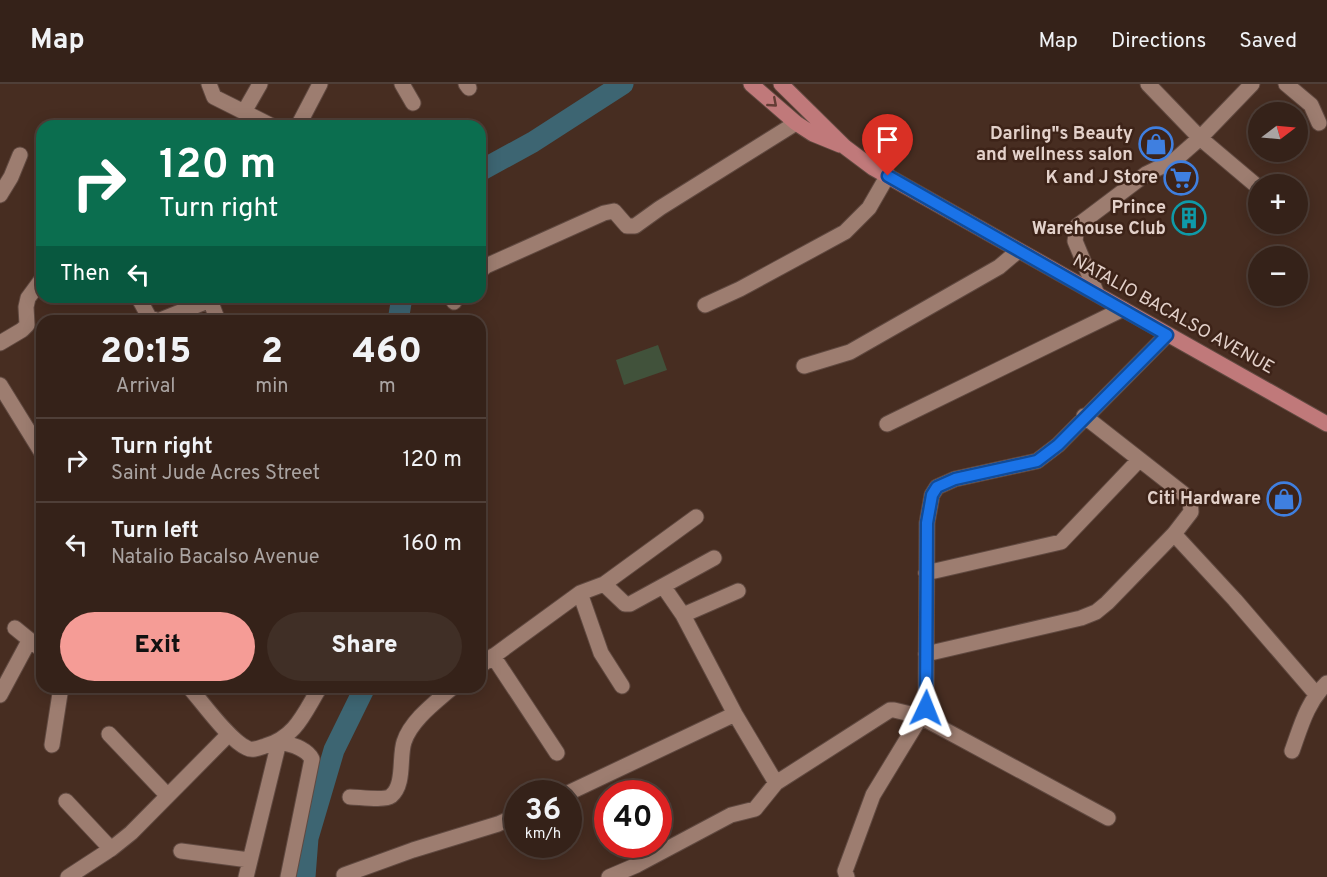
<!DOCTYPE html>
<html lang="en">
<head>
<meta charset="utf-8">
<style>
  :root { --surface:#352219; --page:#402f26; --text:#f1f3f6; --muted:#aaa4a2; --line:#4f3f38; --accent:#f59c96 }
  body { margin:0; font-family:Overpass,sans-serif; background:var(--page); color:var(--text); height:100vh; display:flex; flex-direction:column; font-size:22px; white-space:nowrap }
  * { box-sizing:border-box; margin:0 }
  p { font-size:20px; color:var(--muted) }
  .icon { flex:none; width:33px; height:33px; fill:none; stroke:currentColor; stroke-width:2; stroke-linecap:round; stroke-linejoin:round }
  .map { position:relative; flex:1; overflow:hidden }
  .side { position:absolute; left:36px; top:231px; width:450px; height:378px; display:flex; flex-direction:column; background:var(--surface); border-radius:18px; box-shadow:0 3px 15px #0003,0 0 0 2px var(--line) }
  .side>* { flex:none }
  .top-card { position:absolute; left:36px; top:36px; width:450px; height:183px; border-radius:18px; box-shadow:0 3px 15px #0003,0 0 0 2px var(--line); background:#0b6e4f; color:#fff; overflow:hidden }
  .needle { width:39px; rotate:74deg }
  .tools { position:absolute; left:1248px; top:18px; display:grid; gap:12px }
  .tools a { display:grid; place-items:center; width:60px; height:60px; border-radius:50%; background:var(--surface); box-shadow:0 3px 15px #0003,0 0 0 2px var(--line); font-size:30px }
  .speed { position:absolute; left:504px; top:696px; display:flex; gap:12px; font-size:30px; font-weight:700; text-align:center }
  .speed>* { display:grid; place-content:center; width:78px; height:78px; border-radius:50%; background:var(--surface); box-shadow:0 3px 15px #0003,0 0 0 2px var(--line); line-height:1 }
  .speed small { font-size:15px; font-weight:400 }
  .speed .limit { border:9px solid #d22; background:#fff; color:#111 }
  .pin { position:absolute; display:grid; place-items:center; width:51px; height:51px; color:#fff; margin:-62px -26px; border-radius:50% 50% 50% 0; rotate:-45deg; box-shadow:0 0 6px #0007 }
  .pin .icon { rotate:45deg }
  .me { position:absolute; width:66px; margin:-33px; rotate:2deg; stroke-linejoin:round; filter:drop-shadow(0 0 4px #0008) }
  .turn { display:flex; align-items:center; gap:21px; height:126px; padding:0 24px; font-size:27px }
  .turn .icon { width:78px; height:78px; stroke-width:2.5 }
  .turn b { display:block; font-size:42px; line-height:51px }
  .then { display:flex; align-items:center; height:57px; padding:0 24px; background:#0003; gap:12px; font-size:22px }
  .eta { display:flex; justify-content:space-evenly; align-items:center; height:102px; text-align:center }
  .eta b { font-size:36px; font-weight:800; line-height:42px }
  .primary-button { display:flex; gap:12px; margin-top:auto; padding:12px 24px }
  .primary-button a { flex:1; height:69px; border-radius:36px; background:var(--accent); color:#111; font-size:24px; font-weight:800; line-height:69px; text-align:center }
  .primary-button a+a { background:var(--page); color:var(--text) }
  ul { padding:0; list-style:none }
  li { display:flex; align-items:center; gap:18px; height:84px; padding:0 24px; border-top:2px solid var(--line) }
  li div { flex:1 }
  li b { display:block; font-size:22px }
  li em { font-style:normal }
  header { display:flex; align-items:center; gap:36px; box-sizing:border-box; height:84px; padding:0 30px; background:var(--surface); border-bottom:2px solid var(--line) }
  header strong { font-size:28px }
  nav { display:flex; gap:33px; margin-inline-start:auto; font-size:21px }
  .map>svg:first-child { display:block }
  .green { fill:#41523b }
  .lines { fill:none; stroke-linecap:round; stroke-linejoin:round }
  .river { stroke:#3d6572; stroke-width:21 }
  .minor-casing { stroke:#604940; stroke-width:17 }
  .major-casing { stroke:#604940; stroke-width:17 }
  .minor { stroke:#9d7d70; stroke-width:15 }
  .major { stroke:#c0797a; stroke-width:15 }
  .oneway { stroke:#643d35 }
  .route-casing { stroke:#114b97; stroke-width:15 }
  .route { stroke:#1a73e8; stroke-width:10 }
  .labels { text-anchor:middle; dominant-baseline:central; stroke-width:5; stroke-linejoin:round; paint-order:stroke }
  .poi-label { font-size:18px; font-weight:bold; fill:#e3d1ca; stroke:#3d2318; text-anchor:end }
  .street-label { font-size:18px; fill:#e3d1ca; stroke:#3d2318 }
</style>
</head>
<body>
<header>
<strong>Map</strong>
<nav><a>Map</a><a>Directions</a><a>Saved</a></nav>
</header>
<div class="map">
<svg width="1327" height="793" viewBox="0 0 1327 793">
  <rect width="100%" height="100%" fill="#472d21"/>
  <path class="green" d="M658 261 667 286 624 301 616 276Z"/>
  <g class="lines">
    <path class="river" d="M480 87 533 58 623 0
      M398 237 402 213
      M305 793 308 754 334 666 365 603"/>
    <defs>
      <path id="minor" d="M209 0 214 13 272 42
        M402 0 413 19
        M466 0 469 4
        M1148 0 1200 54 1258 103
        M1286 0 1311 21 1319 39
        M244 28 260 0
        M298 42 320 0
        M0 111 11 93 20 71
        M1298 126 1299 127
        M480 187 486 182 604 129 614 127 627 142H635L660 124 796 39
        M1097 210 1075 157 1077 142 1146 90 1175 76 1200 54 1252 0
        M138 213 149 233 158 237 210 216 214 213
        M210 216 218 237
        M454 218 456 213
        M705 221 740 205 845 148 869 124 888 91
        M0 259 22 246 27 241 26 223 28 214 42 195
        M804 282 850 268 999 183 1018 167
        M0 301 42 369
        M887 340 1123 225
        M1174 450 1235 516 1316 610
        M926 489 1061 458 1139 376
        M604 500 625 520H630L714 474
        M663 502 683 531 735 630 776 699
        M580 509 601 569 622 602
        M683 531 738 507
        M15 544 42 566
        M926 570 1081 534 1096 528 1107 519 1174 450 1191 428 1190 415 1084 332
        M493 572 557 669
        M480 582 580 509 604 500 696 433
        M189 603C202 618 230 657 247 664 252 667 259 664 265 662 296 653 304 629 320 603
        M0 611 29 557
        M109 650 167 711
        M52 661 61 603
        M1292 667C1301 642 1307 618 1327 599
        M566 710 735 630
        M350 713C359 713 384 717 391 712 405 701 399 673 404 658 411 636 436 618 453 603
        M66 717 111 765
        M181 767 249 776
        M344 791 413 766 498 740 518 731
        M68 793 111 765 131 749 229 650
        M246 793 279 658C291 660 306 664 312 675L288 793
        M609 793 637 781 731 731 755 725 776 699 890 626H894L919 632 1108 734
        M847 793 845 787 873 711 926 624 927 439 932 411 937 403 955 395 1037 377 1058 361 1167 251"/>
      <path id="major" d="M751 0 796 39 813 50 840 61
        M781 0 845 63 873 84 1327 340"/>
    </defs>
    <use href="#minor" class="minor-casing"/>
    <use href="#major" class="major-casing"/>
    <use href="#minor" class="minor"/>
    <use href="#major" class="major"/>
  </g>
  <defs><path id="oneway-chevron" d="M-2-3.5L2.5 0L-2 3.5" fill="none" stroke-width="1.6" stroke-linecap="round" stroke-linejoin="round" transform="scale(1.5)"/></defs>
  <use class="oneway" href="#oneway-chevron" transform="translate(773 19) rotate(41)"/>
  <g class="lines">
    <defs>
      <path id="route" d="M888 92 1167 251 1058 361 1037 377 955 395 937 403 932 411 927 439 926 624"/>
    </defs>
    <use href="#route" class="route-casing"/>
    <use href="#route" class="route"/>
  </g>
  <defs>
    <symbol id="shop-ring" viewBox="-11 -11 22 22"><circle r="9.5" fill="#3d2318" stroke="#3f7fe0" stroke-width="1.5"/><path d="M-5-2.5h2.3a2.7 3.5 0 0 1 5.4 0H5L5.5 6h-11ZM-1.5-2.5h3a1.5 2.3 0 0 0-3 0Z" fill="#3f7fe0"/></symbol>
    <symbol id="supermarket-ring" viewBox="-11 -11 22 22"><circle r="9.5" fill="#3d2318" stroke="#3f7fe0" stroke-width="1.5"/><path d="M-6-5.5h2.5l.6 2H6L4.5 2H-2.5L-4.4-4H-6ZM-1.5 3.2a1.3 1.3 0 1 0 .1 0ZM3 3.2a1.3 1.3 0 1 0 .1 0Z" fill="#3f7fe0"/></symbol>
    <symbol id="building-ring" viewBox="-11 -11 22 22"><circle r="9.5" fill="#3d2318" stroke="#0f9aa8" stroke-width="1.5"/><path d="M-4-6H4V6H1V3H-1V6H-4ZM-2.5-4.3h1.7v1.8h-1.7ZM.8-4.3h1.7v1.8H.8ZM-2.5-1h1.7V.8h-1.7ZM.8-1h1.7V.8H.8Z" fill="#0f9aa8"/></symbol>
  </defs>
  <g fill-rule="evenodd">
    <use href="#shop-ring" x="1137" y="41" width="38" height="38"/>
    <use href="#supermarket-ring" x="1162" y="75" width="38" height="38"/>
    <use href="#building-ring" x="1170" y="115" width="38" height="38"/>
    <use href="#shop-ring" x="1265" y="396" width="38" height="38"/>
  </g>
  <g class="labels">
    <g class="poi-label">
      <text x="1133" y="50">Darling"s Beauty<tspan x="1133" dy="21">and wellness salon</tspan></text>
      <text x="1158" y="94">K and J Store</text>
      <text x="1166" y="124">Prince<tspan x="1166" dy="21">Warehouse Club</tspan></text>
      <text x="1261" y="415">Citi Hardware</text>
    </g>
    <g class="street-label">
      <text transform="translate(1173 231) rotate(29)">NATALIO BACALSO AVENUE</text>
    </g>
  </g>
</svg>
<div class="tools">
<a><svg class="needle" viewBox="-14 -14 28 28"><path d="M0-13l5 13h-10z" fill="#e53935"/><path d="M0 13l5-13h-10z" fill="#aaa4a2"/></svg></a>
<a>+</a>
<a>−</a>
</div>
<div class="speed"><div>36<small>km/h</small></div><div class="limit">40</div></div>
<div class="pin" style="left:888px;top:92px;background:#d93025"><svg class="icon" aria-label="arrive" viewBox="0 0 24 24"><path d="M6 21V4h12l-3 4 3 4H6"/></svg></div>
<svg class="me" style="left:926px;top:624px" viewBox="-20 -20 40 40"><path d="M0-17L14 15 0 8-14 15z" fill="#1a73e8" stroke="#fff" stroke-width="4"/></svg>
<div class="top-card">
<div class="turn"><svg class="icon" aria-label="right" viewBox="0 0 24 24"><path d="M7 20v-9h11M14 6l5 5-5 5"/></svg><div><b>120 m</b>Turn right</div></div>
<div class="then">Then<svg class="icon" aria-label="left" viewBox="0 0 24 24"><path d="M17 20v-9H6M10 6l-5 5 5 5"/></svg></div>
</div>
<section class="side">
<div class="eta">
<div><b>20:15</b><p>Arrival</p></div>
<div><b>2</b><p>min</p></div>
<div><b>460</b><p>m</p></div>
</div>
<ul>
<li><svg class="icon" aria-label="right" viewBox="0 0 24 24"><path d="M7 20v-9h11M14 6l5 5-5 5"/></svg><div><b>Turn right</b><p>Saint Jude Acres Street</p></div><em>120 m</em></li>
<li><svg class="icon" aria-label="left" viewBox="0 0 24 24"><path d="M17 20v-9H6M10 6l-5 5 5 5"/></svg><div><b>Turn left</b><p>Natalio Bacalso Avenue</p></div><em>160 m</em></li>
</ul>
<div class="primary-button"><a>Exit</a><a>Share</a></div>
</section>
</div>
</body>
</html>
